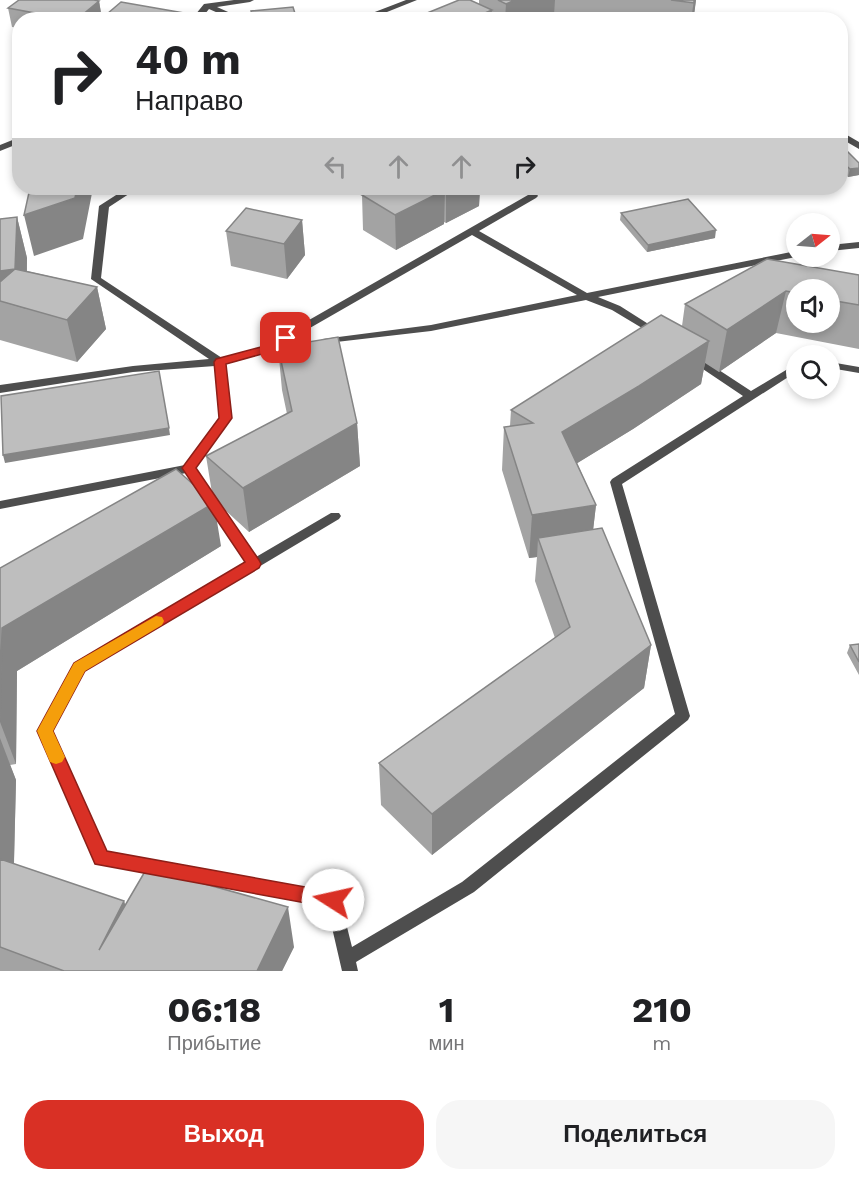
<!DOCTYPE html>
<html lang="ru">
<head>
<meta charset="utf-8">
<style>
  :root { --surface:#fff; --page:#f6f6f6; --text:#202124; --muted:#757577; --accent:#d93025 }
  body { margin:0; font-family:"Work Sans",sans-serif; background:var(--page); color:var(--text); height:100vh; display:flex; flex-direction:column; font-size:22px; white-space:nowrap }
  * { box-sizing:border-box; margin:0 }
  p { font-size:20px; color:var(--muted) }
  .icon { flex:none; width:33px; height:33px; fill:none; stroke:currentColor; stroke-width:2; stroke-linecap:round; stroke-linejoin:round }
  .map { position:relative; height:971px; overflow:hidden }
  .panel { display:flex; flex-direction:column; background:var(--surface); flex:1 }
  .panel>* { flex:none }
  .hud { position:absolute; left:12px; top:12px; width:836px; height:183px; border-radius:24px; box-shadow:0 3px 9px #0003; background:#fff; color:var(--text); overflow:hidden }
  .needle { width:39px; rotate:73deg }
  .controls { position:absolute; left:786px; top:213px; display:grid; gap:12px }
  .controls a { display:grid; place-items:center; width:54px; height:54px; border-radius:50%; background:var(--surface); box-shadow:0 3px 9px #0003; font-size:30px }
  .pin { position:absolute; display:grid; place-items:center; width:51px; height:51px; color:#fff; margin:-26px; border-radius:12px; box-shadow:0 3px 9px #0006 }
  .me { position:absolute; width:66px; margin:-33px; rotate:280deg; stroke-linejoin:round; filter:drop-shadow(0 0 4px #0008) }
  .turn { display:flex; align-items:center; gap:21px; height:126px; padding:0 24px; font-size:27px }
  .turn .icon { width:78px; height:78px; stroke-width:2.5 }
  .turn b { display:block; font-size:42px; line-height:51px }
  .lanes { display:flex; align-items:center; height:57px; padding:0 24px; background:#0003; justify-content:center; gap:30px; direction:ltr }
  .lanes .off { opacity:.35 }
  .eta { display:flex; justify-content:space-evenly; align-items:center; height:102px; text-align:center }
  .eta b { font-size:36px; font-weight:700; line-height:42px }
  .cta { display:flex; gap:12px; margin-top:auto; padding:12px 24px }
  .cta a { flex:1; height:69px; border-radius:24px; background:var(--accent); color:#fff; font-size:24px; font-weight:700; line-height:69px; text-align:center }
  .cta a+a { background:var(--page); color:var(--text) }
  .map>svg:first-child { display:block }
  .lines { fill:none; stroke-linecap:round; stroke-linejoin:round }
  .service { fill:#4e4e4e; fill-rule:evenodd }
  .wall { fill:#a3a3a3; fill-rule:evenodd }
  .shaded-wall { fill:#858585 }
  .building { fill:#bebebe; stroke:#858585; stroke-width:1.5 }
  .route { fill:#d93025; stroke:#8d1f18; stroke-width:1.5 }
  .slow { fill:#f59e0b }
</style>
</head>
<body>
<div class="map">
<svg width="859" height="971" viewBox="0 0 859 971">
  <rect width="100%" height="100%" fill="#fff"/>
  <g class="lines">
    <path class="service" d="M234 0H254L250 2 217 7 246 20H234L209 9 200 20H191L204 4Z
      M406 0H417L367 20H354Z
      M840 131 859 142V149L840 138Z
      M20 137V143L0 151V145Z
      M127 188H138L109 207 101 278 222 358 266 347 267 344 528 195 525 188H533L538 196 536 198 479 231 587 293 796 251 798 256 796 257 598 297 620 306 661 332 662 334 657 337 612 310 586 300 431 331 319 344 318 342 323 339 431 325 577 295 472 235 282 344H298L299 346 298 348 265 353 226 364 231 418 195 468 256 557 331 513H339L341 516 339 519 84 671 52 731 106 852 339 895 352 947 462 882 675 714 610 482 612 479 743 396 688 359 687 357 688 355H696L751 391 796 364V372L622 484 690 716 688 720 474 892 356 962 358 971H342L327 906 96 863 38 731 74 663 246 562 186 473 0 509V501L185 465 219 418 215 366 133 372 0 393V385L133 366 209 359 91 279 99 206Z
      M859 242V248L830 251V245Z
      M830 362 859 367V373L830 368Z"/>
  </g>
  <path class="wall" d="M479 0H696L693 20H586L554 15 543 20H410L479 4Z
    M99 1 102 18 185 19 20 20V28L12 27 8 8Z
    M840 150 859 163V175L848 177 840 169Z
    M378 188H480L479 206 446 223 444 222V224L396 250 363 230 362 195Z
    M621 213 715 238 647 252 620 220Z
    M17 217 27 258V271L97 287 106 329 77 362 0 340V219Z
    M302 220 305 255 287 279 231 266 226 231Z
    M859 275V349L776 333 719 372 705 363 701 384 633 429 577 463 596 505 593 530 651 645 644 688 432 855 381 805 379 763 555 638 535 581 537 557 529 558 502 470 504 427 510 426 511 410 682 326 685 304ZM796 290H830V322H796Z
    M278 347 357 423 360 466 249 532 213 499 206 456 287 414 282 390Z
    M221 546 17 671 16 764 10 765 16 780 14 864 124 901 125 905 294 947 282 971H0V568Z
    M859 644V675L847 653 850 645Z"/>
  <path class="shaded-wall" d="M515 0H555L554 15 543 20H505L506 4Z
    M694 0H696L694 16 693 20H691Z
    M99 1 102 20H76Z
    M492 10 491 20H469Z
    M184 13 185 20H176Z
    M859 168V175L848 177 850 169Z
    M77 188H93L83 239 34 256 24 215Z
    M449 188H480L479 206 446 223V189Z
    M445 190 444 224 396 250 395 215Z
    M17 217 27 258 26 309 0 301V271Z
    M302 220 305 255 287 279 284 244Z
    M716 230 715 238 647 252 648 245Z
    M97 287 106 329 77 362 67 320Z
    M786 291 776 333 719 372 727 330Z
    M709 341 701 384 633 429 558 475 562 432Z
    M357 423 360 466 249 532 243 488Z
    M169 428 170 435 5 463 3 455Z
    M214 503 221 546 17 671 16 764 0 722 2 628Z
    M596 505 591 548 538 538 537 557 529 558 532 515Z
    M651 645 644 688 432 855V814Z
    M0 738 16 780 13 898 0 866Z
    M124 901 136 940 99 950Z
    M288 907 294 947 282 971H257Z"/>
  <path class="building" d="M19 0H94L99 1 76 20H73L8 8Z
    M459 0H470L492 10 469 20H410Z
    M498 0H515L506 4Z
    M671 0H694V3Z
    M121 2 184 13 176 20H100Z
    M293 7 297 20H253L251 11Z
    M845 149 859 163V168L850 169 840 160V150Z
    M30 188H77L75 198 24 215Z
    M378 188H441L445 190 395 215 362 195Z
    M688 199 716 230 648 245 621 213Z
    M246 208 302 220 284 244 226 231Z
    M17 217 15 269 0 271V219Z
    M767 259 859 275V305L830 300V290H796V293L786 291 727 330 685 304Z
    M15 269 97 287 67 320 0 301V282Z
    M661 315 709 341 639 386 562 432 596 505 532 515 504 427 533 423 511 410Z
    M338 337 357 423 243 488 206 456 292 411 278 347Z
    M159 371 169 428 3 455 1 396Z
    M176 469 214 503 2 628 0 722V568Z
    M602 528 651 645 432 814 379 763 570 627 538 538Z
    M859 644V662L850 645Z
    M0 859 124 901 99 950 147 868 288 907 257 971H64L0 947Z"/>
  <path class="route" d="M286 334 292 338 290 340 269 352 226 364 232 418 196 468 259 560 261 564 259 568 85 671 53 731 107 851 333 892 340 894 342 900 340 906 333 908 95 864 37 731 74 663 245 562 182 468 219 418 214 362 216 359 261 347Z"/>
  <path class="slow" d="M156 616 162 617 164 621 162 625 85 671 53 731 65 757 62 762 56 764 50 762 37 731 74 663Z"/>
</svg>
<div class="controls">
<a><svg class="needle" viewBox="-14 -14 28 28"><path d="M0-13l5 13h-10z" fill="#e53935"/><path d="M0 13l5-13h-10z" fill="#757577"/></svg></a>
<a><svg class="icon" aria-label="sound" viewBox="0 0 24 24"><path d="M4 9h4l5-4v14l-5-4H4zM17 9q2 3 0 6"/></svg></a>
<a><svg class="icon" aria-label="search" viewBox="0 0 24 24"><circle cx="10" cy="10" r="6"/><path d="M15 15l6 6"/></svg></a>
</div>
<div class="pin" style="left:286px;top:338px;background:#d93025"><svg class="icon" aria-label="arrive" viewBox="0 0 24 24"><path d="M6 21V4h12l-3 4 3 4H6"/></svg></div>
<svg class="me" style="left:333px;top:900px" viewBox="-20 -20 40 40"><circle r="19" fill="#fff"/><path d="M0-13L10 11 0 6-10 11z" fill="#d93025"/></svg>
<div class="hud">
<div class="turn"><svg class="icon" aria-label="right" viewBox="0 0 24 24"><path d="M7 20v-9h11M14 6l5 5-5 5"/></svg><div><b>40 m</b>Направо</div></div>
<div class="lanes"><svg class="icon off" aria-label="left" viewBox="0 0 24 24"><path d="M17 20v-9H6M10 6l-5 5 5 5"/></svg><svg class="icon off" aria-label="ahead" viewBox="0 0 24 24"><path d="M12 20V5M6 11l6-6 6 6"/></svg><svg class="icon off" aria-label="ahead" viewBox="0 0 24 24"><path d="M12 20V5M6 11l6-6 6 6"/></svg><svg class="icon" aria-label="right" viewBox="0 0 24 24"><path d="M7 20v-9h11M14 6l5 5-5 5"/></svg></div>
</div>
</div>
<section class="panel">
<div class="eta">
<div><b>06:18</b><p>Прибытие</p></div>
<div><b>1</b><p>мин</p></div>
<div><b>210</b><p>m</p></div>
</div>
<div class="cta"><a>Выход</a><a>Поделиться</a></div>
</section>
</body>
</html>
